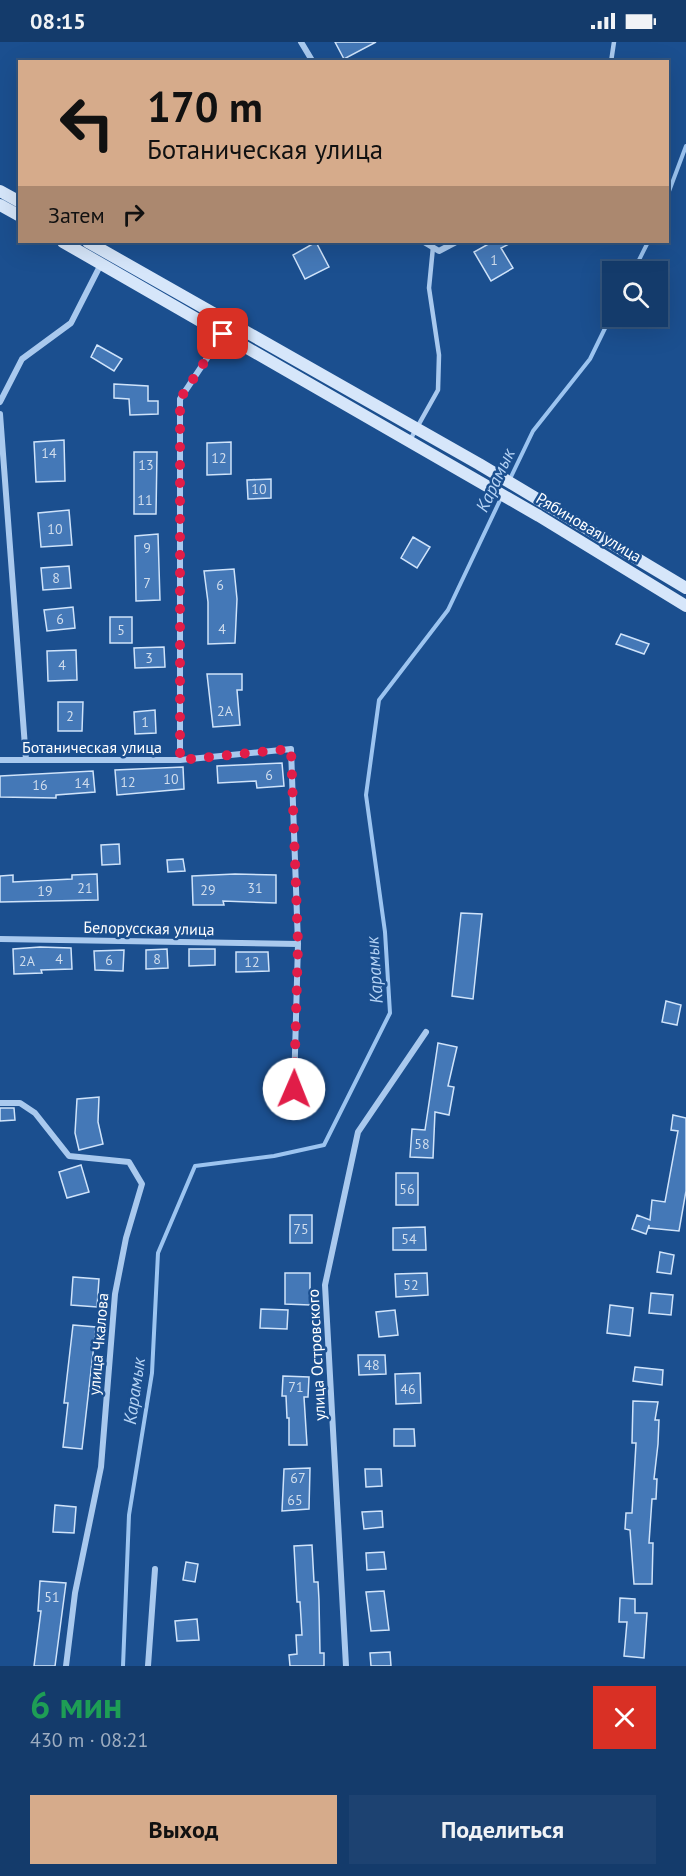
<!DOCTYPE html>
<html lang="ru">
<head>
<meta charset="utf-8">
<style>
  :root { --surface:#143b6b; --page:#1d4271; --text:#f1f3f6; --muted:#9dadc1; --line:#33557e; --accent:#d6ab8b }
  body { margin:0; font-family:"PT Sans",sans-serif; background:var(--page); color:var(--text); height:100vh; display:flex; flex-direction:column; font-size:22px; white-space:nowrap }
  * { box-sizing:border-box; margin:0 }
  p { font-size:20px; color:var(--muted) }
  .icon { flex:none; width:33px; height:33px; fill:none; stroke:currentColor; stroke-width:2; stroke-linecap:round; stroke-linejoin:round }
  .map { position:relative; height:1624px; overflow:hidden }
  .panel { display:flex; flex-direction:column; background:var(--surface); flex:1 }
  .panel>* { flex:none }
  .banner { position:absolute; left:18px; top:18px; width:651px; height:183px; border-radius:0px; box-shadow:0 6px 24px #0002,0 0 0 2px var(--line); background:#d6ab8b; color:#111; overflow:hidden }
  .controls { position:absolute; left:602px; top:219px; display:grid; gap:12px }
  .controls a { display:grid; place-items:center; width:66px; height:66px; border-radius:0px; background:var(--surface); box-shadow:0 6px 24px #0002,0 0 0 2px var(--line); font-size:30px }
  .pin { position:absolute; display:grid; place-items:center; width:51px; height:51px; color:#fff; margin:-26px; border-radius:12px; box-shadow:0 3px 9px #0006 }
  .me { position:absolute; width:66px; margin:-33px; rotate:1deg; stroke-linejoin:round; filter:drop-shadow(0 0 4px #0008) }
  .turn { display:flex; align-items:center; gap:21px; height:126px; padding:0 30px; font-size:27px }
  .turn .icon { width:78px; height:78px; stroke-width:2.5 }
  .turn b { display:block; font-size:42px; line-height:51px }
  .then { display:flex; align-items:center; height:57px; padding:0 30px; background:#0003; gap:12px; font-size:22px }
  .round { display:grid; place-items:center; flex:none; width:63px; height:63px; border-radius:0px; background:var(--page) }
  .head { display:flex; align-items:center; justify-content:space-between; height:102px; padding:0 30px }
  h1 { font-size:36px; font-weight:600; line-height:45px; color:#1e9e55 }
  .primary-button { display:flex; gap:12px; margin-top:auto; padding:12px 30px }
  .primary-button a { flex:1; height:69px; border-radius:0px; background:var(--accent); color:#111; font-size:24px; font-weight:600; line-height:69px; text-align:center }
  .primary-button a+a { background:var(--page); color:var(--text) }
  .status { display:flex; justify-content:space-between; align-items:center; height:42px; padding:0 30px; background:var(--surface); direction:ltr }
  .status svg { height:16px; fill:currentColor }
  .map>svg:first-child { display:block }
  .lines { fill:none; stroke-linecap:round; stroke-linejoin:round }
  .stream { stroke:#9cc4f0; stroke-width:4 }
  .building { fill:#4478b7; stroke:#cfe3fa; stroke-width:1.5 }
  .service { stroke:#a9c9ee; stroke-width:4.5 }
  .minor { stroke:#a9c9ee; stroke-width:6 }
  .secondary { stroke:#d6e6fa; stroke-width:12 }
  .route { stroke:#e11d48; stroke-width:10; stroke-dasharray:0 18 }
  .labels { text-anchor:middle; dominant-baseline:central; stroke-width:5; stroke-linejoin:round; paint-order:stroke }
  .number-label { font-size:14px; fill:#d0dded }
  .street-label { font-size:16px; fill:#fff; stroke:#1b4f8f }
  .water-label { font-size:18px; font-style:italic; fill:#b5d3f5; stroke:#1b4f8f }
</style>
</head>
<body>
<div class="status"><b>08:15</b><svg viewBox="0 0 49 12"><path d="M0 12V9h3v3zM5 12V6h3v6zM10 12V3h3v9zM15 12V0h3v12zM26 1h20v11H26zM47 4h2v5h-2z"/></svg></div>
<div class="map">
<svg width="686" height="1624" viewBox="0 0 686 1624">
  <rect width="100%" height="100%" fill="#1b4f8f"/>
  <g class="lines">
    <path class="stream" d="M668 152 686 104
      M633 230 648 200
      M509 439 533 389 590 317 612 272
      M123 1624 129 1473 152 1331 158 1211 195 1124 274 1114 324 1103 390 971 385 890 366 753 379 658 448 568 502 454"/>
  </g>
  <path class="building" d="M335 0H376L344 17Z
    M316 200 329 225 305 237 293 213Z
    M492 200H513L501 206 513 226 491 239 474 210Z
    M97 303 122 317 114 329 91 315Z
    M114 342 148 344V359H158V372L130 373 129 357 114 356Z
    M64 398 65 439 36 440 34 400Z
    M231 400V432L207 433V401Z
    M134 410H157L156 472H134Z
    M271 437V456L248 457 247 438Z
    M69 468 72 503 41 505 38 471Z
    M158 492 160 558 136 559 135 494Z
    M413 495 430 505 417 526 401 516Z
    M69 524 71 546 43 548 41 526Z
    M234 527 237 557 235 601 208 602V560L204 529Z
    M73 565 75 586 47 589 44 568Z
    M110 575H132V601H110Z
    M621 592 649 602 644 612 616 602Z
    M164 605 165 625 135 626 134 606Z
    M76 608 77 638 48 639 47 609Z
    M207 632H242V648H237L240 683 213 685Z
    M58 660H83L82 689H58Z
    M155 668 156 691 135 692 134 670Z
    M282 721 284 744 257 746 256 739 218 741 217 724Z
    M183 725 184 747 117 753 115 728Z
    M93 729 95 750 56 753V756L0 755V734Z
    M119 802 120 822 102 823 101 803Z
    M183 817 185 829 168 830 167 818Z
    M97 832 98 858 0 860V834L13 833V840L72 837V833Z
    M235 832 276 833V861L223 859 224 863H193L192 834Z
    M461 871 482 872 473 957 452 954Z
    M40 905 71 906 72 927 41 928 42 931 14 932 13 907Z
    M167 907 168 926 146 927V908Z
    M189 907H215V923L189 924Z
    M124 908 123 929 95 928 94 909Z
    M236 910H268L269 929 236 930Z
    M666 959 681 963 677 983 662 980Z
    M438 1001 457 1005 448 1044 454 1045 449 1073 435 1070 433 1116 410 1115 412 1087 425 1088Z
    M99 1055 98 1080 103 1102 79 1108 75 1091 77 1057Z
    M0 1066H14L15 1078 0 1079Z
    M673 1073 686 1076V1149L679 1189 649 1186V1183L646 1192 632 1187 637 1173 650 1178 652 1158 665 1160 678 1089 671 1088Z
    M81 1123 89 1150 67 1156 59 1130Z
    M396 1131H418V1163H396Z
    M290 1173H312V1201H290Z
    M425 1185 426 1208H393V1186Z
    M660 1210 674 1213 671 1232 657 1230Z
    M285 1231H310V1263L285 1262Z
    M427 1231 428 1253 396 1255 395 1232Z
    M73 1235 99 1237 97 1265 71 1263Z
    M651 1251 673 1253 671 1273 649 1271Z
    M610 1263 633 1266 630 1294 607 1291Z
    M261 1267 288 1268 287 1287 260 1286Z
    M395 1268 398 1293 379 1295 376 1270Z
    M73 1283 96 1285 82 1407 63 1405 68 1361H64Z
    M358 1313H385L386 1332 359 1333Z
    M635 1325 663 1328 662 1343 633 1339Z
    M420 1331 421 1361 396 1362 395 1332Z
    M283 1334 309 1335 308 1355H304L307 1403H289V1376H287L286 1354H282Z
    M633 1359 658 1360 655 1378H659L658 1402 654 1437H657L656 1457H652L649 1501H653L652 1542H634L630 1488 625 1487 626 1471H632L636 1401H632Z
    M394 1387H414L415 1404H394Z
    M310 1426 309 1467 282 1469 284 1427Z
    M365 1427H381L382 1444 366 1445Z
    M55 1463 76 1465 74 1491 53 1490Z
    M382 1469 383 1485 364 1487 362 1470Z
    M312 1503 314 1540H318L319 1558 320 1611H324V1624H290L289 1613 297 1612 296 1593H302L300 1560H297L294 1504Z
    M384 1510 386 1527 367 1528 366 1511Z
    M186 1520 198 1522 195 1540 183 1538Z
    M40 1539 66 1541 55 1624H34L41 1569H38Z
    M384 1549 389 1588 371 1589 366 1550Z
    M620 1556 635 1557V1571H647L644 1616 624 1614 627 1580H619Z
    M197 1577 199 1598 177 1599 175 1579Z
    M390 1610 391 1624H371L370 1611Z"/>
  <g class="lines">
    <path class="service" d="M611 20 614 0
      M410 398 438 348 439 313 429 246 433 205"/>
    <path class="minor" d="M301 0 313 20
      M424 200 439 209 456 200
      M0 360 22 317 71 281 101 222
      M0 372 26 718
      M0 718H180L291 707 298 902 294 1047
      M180 718V357L223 292
      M0 897 298 902
      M0 1061H20L35 1071 69 1114 129 1120 142 1142 126 1196 115 1252 101 1425 75 1551 66 1624
      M148 1624 155 1527
      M346 1624 325 1243 358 1090 426 990"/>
    <path class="secondary" d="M0 149 20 160
      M0 163 20 174
      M63 200 539 474 686 564
      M88 200 479 422 686 546"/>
  </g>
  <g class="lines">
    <path class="route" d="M223 292 180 357V718L291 707 298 902 294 1047"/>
  </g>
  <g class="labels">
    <g class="number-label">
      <text x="494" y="218">1</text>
      <text x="49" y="411">14</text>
      <text x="219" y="416">12</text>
      <text x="146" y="423">13</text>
      <text x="259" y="447">10</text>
      <text x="145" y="458">11</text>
      <text x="55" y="487">10</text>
      <text x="147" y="506">9</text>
      <text x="56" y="536">8</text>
      <text x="147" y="541">7</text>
      <text x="220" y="543">6</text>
      <text x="60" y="577">6</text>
      <text x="222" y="587">4</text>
      <text x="121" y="588">5</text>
      <text x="149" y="616">3</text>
      <text x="62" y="623">4</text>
      <text x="225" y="669">2А</text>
      <text x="70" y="674">2</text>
      <text x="145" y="680">1</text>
      <text x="269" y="733">6</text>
      <text x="171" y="737">10</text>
      <text x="128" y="740">12</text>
      <text x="82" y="741">14</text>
      <text x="40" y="743">16</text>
      <text x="85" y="846">21</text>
      <text x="255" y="846">31</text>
      <text x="208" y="848">29</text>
      <text x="45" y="849">19</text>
      <text x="59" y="917">4</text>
      <text x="157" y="917">8</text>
      <text x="109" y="918">6</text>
      <text x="27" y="919">2А</text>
      <text x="252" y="920">12</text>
      <text x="422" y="1102">58</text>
      <text x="407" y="1147">56</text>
      <text x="301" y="1187">75</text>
      <text x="409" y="1197">54</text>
      <text x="411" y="1243">52</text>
      <text x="372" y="1323">48</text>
      <text x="296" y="1345">71</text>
      <text x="408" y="1347">46</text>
      <text x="298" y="1436">67</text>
      <text x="295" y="1458">65</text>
      <text x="52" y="1555">51</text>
    </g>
    <g class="street-label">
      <text transform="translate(589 485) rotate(31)">Рябиновая улица</text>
      <text x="92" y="705">Ботаническая улица</text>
      <text transform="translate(149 886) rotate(1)">Белорусская улица</text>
      <text transform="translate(98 1302) rotate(-85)">улица Чкалова</text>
      <text transform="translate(316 1313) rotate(-93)">улица Островского</text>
    </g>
    <g class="water-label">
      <text transform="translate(495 438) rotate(-65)">Карамык</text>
      <text transform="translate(374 928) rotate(-94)">Карамык</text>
      <text transform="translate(134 1349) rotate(-82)">Карамык</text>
    </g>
  </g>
</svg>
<div class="controls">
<a><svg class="icon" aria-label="search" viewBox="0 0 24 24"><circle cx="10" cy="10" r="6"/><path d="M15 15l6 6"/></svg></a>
</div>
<div class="pin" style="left:223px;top:292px;background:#d93025"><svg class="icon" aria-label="arrive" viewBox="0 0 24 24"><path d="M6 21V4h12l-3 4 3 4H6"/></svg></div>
<svg class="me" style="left:294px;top:1047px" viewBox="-20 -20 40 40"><circle r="19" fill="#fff"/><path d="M0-13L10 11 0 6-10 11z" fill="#e11d48"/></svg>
<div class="banner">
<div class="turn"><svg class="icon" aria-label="left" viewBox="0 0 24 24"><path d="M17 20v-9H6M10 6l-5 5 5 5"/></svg><div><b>170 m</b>Ботаническая улица</div></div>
<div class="then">Затем<svg class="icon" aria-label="right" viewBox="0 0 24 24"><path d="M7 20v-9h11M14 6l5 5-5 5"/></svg></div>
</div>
</div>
<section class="panel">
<div class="head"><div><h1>6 мин</h1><p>430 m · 08:21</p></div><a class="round" style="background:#d93025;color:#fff"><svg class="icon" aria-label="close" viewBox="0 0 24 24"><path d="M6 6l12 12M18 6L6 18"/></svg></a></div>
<div class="primary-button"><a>Выход</a><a>Поделиться</a></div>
</section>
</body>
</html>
